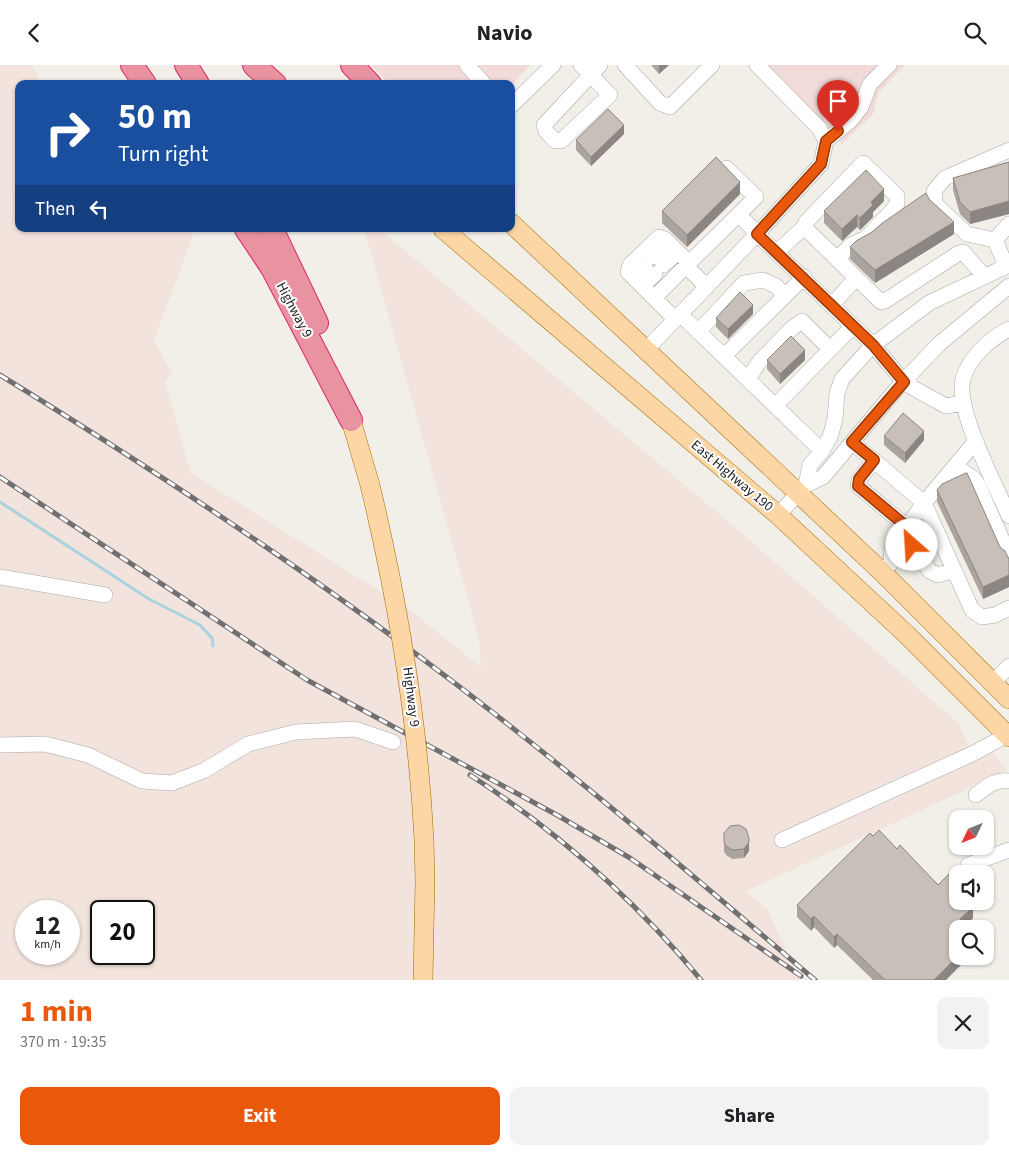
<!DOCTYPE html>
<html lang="en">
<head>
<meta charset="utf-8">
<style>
  :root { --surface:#fff; --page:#f2f2f2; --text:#202124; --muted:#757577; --accent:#ea580c }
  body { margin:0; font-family:"Source Sans 3",sans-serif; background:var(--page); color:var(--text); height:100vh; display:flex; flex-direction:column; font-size:19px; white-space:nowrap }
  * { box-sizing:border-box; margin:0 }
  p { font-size:16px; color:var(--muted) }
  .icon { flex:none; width:28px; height:28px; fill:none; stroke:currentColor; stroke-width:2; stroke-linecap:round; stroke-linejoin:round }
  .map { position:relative; height:915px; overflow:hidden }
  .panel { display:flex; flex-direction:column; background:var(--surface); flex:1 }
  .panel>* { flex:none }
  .guide { position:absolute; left:15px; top:15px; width:500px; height:152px; border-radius:10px; box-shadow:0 1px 4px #0004; background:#1a4fa0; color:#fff; overflow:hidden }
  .needle { width:32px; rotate:227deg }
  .buttons { position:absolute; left:949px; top:745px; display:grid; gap:10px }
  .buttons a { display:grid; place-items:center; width:45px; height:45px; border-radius:10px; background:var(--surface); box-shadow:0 1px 4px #0004; font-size:25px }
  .speed { position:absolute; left:15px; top:835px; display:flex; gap:10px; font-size:25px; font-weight:700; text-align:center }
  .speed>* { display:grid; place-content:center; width:65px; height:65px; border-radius:50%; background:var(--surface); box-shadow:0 1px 4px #0004; line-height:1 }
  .speed small { font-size:12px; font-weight:400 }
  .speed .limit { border:2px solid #111; border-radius:8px; background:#fff; color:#111 }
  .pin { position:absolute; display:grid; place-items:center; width:42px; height:42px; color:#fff; margin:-51px -21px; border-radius:50% 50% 50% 0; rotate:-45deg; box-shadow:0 0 5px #0007 }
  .pin .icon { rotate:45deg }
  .me { position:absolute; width:55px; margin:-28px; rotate:334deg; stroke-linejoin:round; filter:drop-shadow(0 0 4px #0008) }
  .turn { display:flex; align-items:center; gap:18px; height:105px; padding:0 20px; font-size:22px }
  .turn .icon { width:65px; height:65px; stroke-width:2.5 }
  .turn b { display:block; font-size:35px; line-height:42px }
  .then { display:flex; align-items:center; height:48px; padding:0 20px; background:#0003; gap:10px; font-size:19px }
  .round { display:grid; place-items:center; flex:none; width:52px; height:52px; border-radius:10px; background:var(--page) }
  .head { display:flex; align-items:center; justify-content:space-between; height:85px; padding:0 20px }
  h1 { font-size:30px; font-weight:700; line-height:38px; color:var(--accent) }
  .action { display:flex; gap:10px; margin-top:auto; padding:10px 20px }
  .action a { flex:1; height:58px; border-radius:10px; background:var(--accent); color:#fff; font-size:20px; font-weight:700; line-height:58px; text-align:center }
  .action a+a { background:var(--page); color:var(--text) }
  header { display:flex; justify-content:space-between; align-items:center; height:65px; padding:0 20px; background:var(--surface); font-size:22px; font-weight:700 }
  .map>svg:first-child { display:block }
  .commercial { fill:#f2dad9 }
  .military { fill:#f3e3dd; fill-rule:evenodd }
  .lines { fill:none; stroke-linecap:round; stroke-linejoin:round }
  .stream { stroke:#aad3df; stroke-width:3 }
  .minor-casing { stroke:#a9a9a9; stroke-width:16 }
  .major-casing { stroke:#a06b00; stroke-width:20 }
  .highway-casing { stroke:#dc2a67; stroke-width:24 }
  .minor { stroke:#fff; stroke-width:15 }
  .major { stroke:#fcd6a4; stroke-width:19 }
  .highway { stroke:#e892a2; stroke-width:22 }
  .rail-casing { stroke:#707070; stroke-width:5 }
  .rail { stroke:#fff; stroke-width:3; stroke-dasharray:9; stroke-linecap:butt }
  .major-bridge-casing { stroke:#a06b00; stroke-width:20; stroke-linecap:butt }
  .major-bridge { stroke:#fcd6a4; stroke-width:19 }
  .wall { fill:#aba49e }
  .shaded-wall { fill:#8b8681 }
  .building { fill:#c7bfb8; stroke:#8b8681 }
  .route-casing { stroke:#983908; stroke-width:12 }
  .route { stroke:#ea580c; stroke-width:9 }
  .labels { text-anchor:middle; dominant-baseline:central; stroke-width:4; stroke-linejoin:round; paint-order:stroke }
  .street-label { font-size:14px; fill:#222; stroke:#fff }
</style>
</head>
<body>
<header><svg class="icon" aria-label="back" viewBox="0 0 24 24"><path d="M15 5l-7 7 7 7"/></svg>Navio<svg class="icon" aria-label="search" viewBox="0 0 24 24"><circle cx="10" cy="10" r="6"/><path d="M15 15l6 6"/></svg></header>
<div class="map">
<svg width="1009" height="915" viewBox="0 0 1009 915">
  <rect width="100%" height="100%" fill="#f2efe9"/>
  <path class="commercial" d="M371 0H530L511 21V19H390Z
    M764 0H905L878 28 874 47 871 51 842 79Z"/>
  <path class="military" d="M0 0H32L41 19H19V164H182L188 165 193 170 154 276 173 309 165 316 191 408 410 545 481 602 479 574 364 164H379L730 458 958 658 975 695 992 686 1007 706 746 826 767 844 800 915H0ZM26 846H69V889H26ZM101 846H144V889H101Z"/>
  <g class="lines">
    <path class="stream" d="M0 437 149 534 200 560 212 573 213 581"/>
    <defs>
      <path id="minor" d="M467 0 484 19
        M581 0 610 30 561 76H555L546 66 544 60 600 0
        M625 0 660 38 670 42 712 0
        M757 0 819 63 826 76
        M511 41 553 0
        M726 103 756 132 739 149 757 169 821 99 826 76 851 55 861 42 870 19 889 0
        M995 175 1009 159
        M777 187 804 162
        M655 192 669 178
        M837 194 851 180 866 173 891 147 897 139V131L863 98 806 157 804 162 881 237 885 236 959 188 963 187 984 211
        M663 200 678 187
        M1006 201 995 175 967 169 935 139 934 126 945 113 1009 85
        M633 212 645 201
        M642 221 655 209
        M707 222 686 201 739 149
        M654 233 628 207 630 200 659 172 665 174 689 198
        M832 240 856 213
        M680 249 822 386
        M675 254 654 233 686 201
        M1009 264C990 274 969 292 963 314 955 344 996 421 1009 451
        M698 267 744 218 763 215 776 221 785 231
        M646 285 757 169 873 280 904 317 915 324 946 341 964 338
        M724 291 804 212
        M748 314 760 296 791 264 802 256 830 284
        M775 341 853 261
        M852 377 924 438 892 483 891 498 882 507
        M977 379 970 383 924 438 972 545 982 552 995 550 1009 543
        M874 395 859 415 858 421 907 462 912 480 930 506 938 510 954 505
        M955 401 974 414 978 420 1009 490
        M806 420 810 400 822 386 830 372 835 354 837 328 842 314 873 280 929 238 1009 200
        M778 450 806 420 823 412 900 320 939 279 1009 221
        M0 512 105 530
        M993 618 1009 601
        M0 680 45 679 88 690 142 716 172 718 205 705 248 679 296 667 355 664 393 677
        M976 730C986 722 995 714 1009 716
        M782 775 972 689 1007 670
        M968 800 1009 785"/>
      <path id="major" d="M511 158 882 507 1009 634
        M443 164 778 450 907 570 1009 672
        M351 355 370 420
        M423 915 425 816 424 775"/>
      <path id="highway" d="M132 0 145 19
        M186 0 198 19
        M254 0 275 19
        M352 0 370 19
        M246 164 272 203 351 355
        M272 164 317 258"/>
    </defs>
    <use href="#minor" class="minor-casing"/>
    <use href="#major" class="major-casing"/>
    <use href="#highway" class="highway-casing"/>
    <use href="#minor" class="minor"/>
    <use href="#major" class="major"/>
    <use href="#highway" class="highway"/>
    <defs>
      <path id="rail" d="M0 310C151 403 299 500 440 607 569 704 692 810 815 915
        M0 412 307 615 557 750 630 793 801 911
        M470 710C557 766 635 835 701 915"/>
    </defs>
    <use href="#rail" class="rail-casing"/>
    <use href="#rail" class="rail"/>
    <defs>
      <path id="major-bridge" d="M370 420C398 537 418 654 424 775"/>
    </defs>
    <use href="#major-bridge" class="major-bridge-casing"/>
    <use href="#major-bridge" class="major-bridge"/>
  </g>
  <path class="wall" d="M651 0H669L659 9Z
    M624 69 591 101 576 85V75Z
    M1009 97V149L970 159 960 149 953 125V113Z
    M740 129 687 182 662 158V146Z
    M929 134 954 169 875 218 850 194V182Z
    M884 136 873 147V152L860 165 857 162 842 176 824 158V146Z
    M753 249 728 274 716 262V253Z
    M767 295H805L780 319 767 304Z
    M884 371 924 375 905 398 884 380Z
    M937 425 1000 482 1009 494V522L983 534 937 437Z
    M724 768 749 782V786L744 793 732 794 726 790 724 786Z
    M873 771 897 784 958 836 973 853 966 860 946 915H873L837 880 834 883 814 862 811 866 797 852V840Z"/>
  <path class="shaded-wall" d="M659 0H669L659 9Z
    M624 60V69L591 101V92Z
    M740 117V129L687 182V170Z
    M884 124V136L873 147V152L860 165V153L871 137Z
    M1009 136V149L970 159V147Z
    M857 150V162L842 176V164Z
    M954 157V169L875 218V205Z
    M753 240V249L728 274V264Z
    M805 285V295L780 319V309Z
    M924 366V375L905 398V388Z
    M1009 510V522L983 534V522Z
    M749 773V786L744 793V784Z
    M973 842V853L962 864 960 854Z
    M814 851V862L811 866V854Z
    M837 869V880L834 883V872Z
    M958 891H970L946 915H934Z"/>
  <path class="building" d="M608 44 624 60 591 92 576 75Z
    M716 92 740 117 687 170 662 146Z
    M1009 97V136L970 147 960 137 953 113Z
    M866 105 884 124 871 137 873 140 860 153 857 150 842 164 824 146Z
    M926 128 929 134 954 157 875 205 850 182 856 176 872 167 881 159Z
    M740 227 753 240 728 264 716 253Z
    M791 271 805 285 780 309 767 295Z
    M903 348 924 366 905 388 884 371Z
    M966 408H967L1000 482 1005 486 1009 494V510L983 522 937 425 942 419Z
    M739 760 746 764 749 773V777L744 784 732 785 726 781 724 777V768L730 761Z
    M879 765 897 784 900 780 938 820 949 809 958 818V821L955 823 958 826V836H968L973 842 960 854 969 864H958V891L934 915H885L837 869 834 872 814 851 811 854 797 840 870 768 873 771Z"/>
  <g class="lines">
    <defs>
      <path id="route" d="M838 66 826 76 821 99 757 169 873 280 904 317 852 377 874 395 859 414 858 421 907 462 912 480"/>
    </defs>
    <use href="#route" class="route-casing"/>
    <use href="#route" class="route"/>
  </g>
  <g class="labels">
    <g class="street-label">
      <text transform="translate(294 245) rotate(62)">Highway 9</text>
      <text transform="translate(732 411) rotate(40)">East Highway 190</text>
      <text transform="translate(411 632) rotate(83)">Highway 9</text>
    </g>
  </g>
</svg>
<div class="buttons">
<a><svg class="needle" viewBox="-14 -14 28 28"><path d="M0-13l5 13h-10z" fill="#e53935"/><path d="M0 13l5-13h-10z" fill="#757577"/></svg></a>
<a><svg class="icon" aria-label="sound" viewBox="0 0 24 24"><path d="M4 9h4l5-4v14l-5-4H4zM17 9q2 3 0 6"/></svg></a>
<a><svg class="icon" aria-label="search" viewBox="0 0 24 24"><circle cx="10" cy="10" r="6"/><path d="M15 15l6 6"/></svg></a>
</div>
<div class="speed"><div>12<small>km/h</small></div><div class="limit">20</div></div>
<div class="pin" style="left:838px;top:66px;background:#d93025"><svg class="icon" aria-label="arrive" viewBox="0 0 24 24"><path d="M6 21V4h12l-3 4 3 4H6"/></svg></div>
<svg class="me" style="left:912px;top:480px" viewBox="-20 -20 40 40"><circle r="19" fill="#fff"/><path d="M0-13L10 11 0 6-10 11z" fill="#ea580c"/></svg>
<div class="guide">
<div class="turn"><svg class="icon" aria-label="right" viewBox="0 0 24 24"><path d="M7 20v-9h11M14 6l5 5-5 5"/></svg><div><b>50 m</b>Turn right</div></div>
<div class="then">Then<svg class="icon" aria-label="left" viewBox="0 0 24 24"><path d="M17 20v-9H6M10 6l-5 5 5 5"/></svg></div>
</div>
</div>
<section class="panel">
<div class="head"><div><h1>1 min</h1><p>370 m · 19:35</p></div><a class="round"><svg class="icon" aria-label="close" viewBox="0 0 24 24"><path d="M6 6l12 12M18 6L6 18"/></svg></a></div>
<div class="action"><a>Exit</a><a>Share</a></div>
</section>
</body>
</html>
